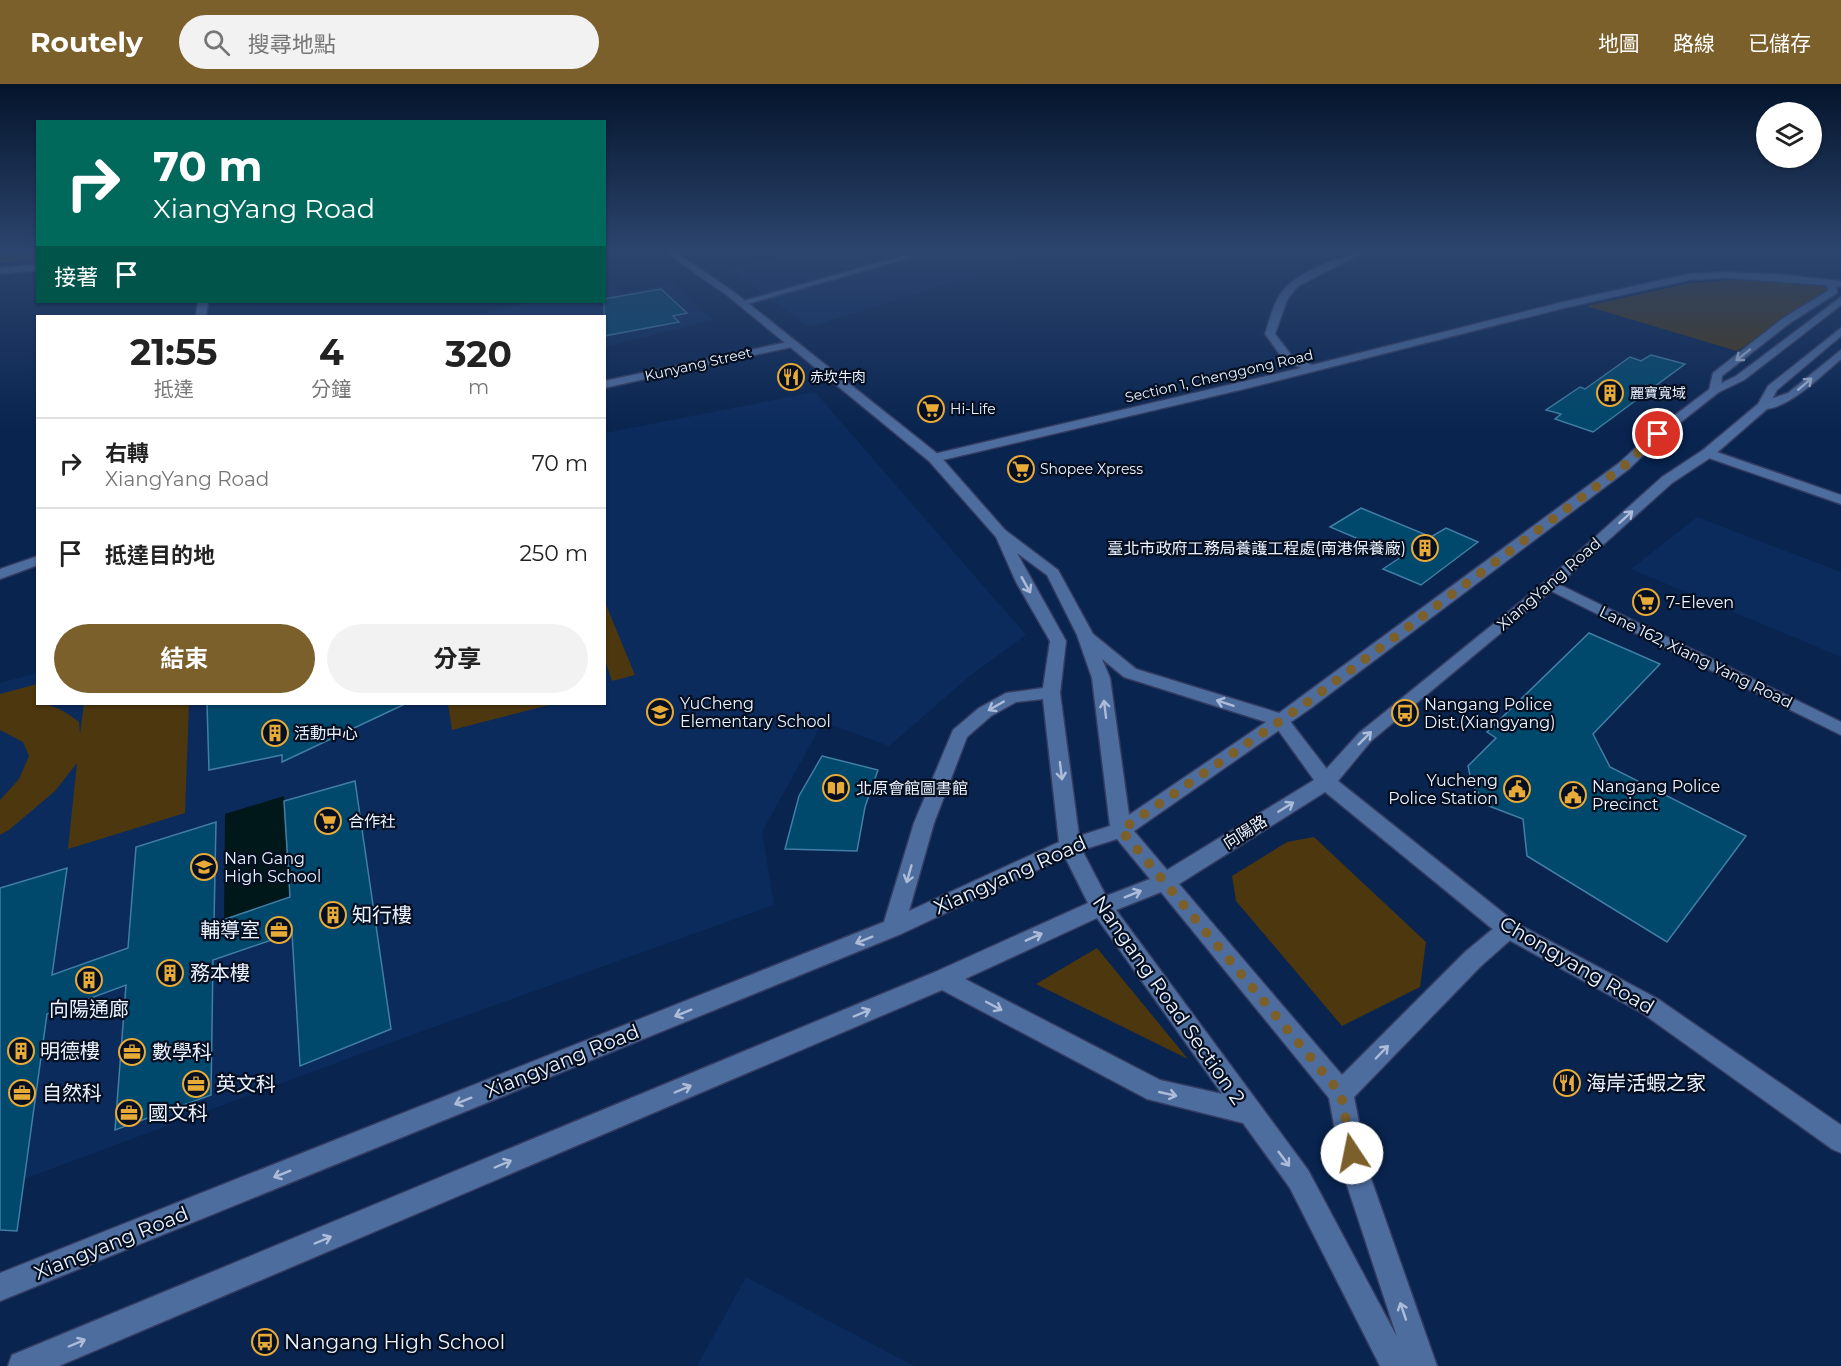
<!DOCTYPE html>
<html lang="zh-TW">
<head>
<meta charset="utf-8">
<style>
  :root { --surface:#fff; --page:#f2f2f2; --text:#222; --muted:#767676; --line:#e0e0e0; --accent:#7b602b }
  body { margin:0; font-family:Montserrat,"Noto Sans TC",sans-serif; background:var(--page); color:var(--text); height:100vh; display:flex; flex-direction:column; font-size:22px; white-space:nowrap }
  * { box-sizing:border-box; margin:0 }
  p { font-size:20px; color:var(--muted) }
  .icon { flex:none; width:33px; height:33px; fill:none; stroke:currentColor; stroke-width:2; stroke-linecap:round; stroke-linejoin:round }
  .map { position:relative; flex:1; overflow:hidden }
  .drawer { position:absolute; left:36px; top:231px; width:570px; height:390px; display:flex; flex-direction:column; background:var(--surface); border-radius:0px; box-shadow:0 2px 4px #0004 }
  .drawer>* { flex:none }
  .top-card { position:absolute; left:36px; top:36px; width:570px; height:183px; border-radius:0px; box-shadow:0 2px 4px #0004; background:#00695c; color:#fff; overflow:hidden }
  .buttons { position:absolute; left:1756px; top:18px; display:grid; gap:12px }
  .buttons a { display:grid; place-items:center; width:66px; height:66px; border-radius:50%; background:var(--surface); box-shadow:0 2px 4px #0004; font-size:30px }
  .pin { position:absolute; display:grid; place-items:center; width:51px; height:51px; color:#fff; margin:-26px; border:3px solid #fff; border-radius:50%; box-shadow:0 2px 6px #0007 }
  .me { position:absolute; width:66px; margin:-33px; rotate:349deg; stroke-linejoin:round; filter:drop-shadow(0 0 4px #0008) }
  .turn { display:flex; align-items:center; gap:21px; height:126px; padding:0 18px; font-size:27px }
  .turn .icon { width:78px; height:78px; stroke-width:2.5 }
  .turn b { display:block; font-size:42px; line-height:51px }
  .then { display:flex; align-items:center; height:57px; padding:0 18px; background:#0003; gap:12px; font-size:22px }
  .eta { display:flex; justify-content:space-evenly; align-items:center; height:102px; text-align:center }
  .eta b { font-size:36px; font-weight:700; line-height:42px }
  .button { display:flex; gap:12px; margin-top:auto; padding:12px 18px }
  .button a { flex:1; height:69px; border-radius:36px; background:var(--accent); color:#fff; font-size:24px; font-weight:700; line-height:69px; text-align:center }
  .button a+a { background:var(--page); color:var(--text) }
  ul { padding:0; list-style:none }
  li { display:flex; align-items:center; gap:18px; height:90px; padding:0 18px; border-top:2px solid var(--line) }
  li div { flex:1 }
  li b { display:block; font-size:22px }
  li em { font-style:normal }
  header { display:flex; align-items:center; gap:36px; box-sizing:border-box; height:84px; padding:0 30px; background:var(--accent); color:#fff }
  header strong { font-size:28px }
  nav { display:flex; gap:33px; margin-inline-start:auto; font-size:21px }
  .search { width:420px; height:54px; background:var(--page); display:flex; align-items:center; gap:15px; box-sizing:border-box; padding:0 21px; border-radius:33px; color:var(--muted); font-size:22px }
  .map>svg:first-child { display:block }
  .built { fill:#0b2b5d }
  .green { fill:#4c370f }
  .water { fill:#001819 }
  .building { fill:#00486c; stroke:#427ea5; stroke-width:1.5 }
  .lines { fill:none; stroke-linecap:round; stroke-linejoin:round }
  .minor-casing { stroke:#343c61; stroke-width:3 }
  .tertiary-casing { stroke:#343c61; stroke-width:3 }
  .secondary-casing { stroke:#343c61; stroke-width:3 }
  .minor { fill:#4e6d9f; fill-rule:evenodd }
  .tertiary { fill:#4e6d9f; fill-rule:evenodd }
  .secondary { fill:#4e6d9f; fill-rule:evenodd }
  .oneway { stroke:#adbdd9 }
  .route { stroke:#7b602b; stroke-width:10; stroke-dasharray:0 18 }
  .labels { text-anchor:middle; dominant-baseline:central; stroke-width:4.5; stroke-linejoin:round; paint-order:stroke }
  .far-street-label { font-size:14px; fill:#ecf3ff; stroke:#040f22 }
  .far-poi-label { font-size:14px; fill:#ecf3ff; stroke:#040f22; text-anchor:start }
  .poi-label { font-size:16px; fill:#ecf3ff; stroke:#040f22; text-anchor:start }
  .street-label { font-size:16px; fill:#ecf3ff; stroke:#040f22 }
  .near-street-label { font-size:20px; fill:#ecf3ff; stroke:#040f22 }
  .near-poi-label { font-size:20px; fill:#ecf3ff; stroke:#040f22; text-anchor:start }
</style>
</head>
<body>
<header>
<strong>Routely</strong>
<div class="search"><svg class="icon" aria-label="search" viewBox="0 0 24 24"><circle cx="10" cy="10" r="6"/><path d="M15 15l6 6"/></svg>搜尋地點</div>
<nav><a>地圖</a><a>路線</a><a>已儲存</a></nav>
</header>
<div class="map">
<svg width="1841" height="1282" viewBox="0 0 1841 1282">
  <rect width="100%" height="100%" fill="#08244f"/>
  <path class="built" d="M793 168H1052L809 243 729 184Z
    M609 200 621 209 673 200 713 236 605 263 604 232H467L530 218H604L605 201Z
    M815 308 1026 551 970 592 889 662 823 638 762 748 774 821 409 952 0 1104V599L37 589 38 620H604L605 349Z
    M1697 433 1841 488V573L1631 485Z
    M746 1193 914 1282H697Z"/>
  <path class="green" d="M0 168H37V175L0 179Z
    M1740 195 1798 197 1834 203 1737 267 1586 222 1690 199Z
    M604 516 635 591 612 597 605 576Z
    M37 600 38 620C54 620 66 628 79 638L80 650 84 620H189L185 729 68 765 77 679 55 707 9 746 0 751V716L19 695 29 672 23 658 0 646V610Z
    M448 620H553L452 646Z
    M1314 753 1426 858 1420 903 1342 942 1236 817 1232 792 1287 758Z
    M1097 864 1188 975 1036 900Z"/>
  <path class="water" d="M284 712 290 813 224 836 225 730Z"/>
  <path class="building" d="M661 205 687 229 673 232 679 238 604 252V215Z
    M1651 271 1685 280 1593 348 1555 335 1561 330 1546 326 1580 303 1585 305 1630 273 1641 277Z
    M1361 424 1431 453 1446 444 1478 458 1421 501 1383 485 1401 473 1330 443Z
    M1589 549 1660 580 1593 650 1610 683 1746 752 1667 858 1527 772 1523 735 1489 722 1472 701 1468 682 1496 654 1487 648Z
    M207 620H405L282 678V671L209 686Z
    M822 672 878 686 865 723 857 767 785 765 799 712Z
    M355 697 391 945 300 982 292 849 213 876 211 1011 115 1046 126 901 47 930 17 1147 0 1146V804L67 784 52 891 128 864 136 763 216 738 214 839 290 813 284 717Z"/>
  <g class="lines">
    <defs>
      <path id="minor" d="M1354 168H1365L1298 202 1287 216 1275 250 1292 272 1312 281 1563 218 1689 190 1725 188 1775 190 1841 197V203L1836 202 1837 209 1790 239 1722 292 1721 306 1715 309 1709 306 1713 289 1782 235 1829 206 1826 201 1725 194 1689 196 1564 224 1244 305 934 378 928 374 934 370 1301 284 1284 276 1265 250C1269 238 1272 225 1278 214 1293 188 1328 180 1354 168Z
        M909 170 916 172 744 221 736 219Z
        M198 218H208L206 232H196Z
        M792 257 796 258V262L604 304V297Z
        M1841 266V275C1822 291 1785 329 1759 325V319L1788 309Z
        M1708 365 1841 411V420L1703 372 1702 369 1703 366Z
        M38 472V481L0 495V485Z
        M1550 496 1841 638V651L1545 504 1542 501 1545 498Z"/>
      <path id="tertiary" d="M38 180V186L0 190V184Z
        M1280 630 1286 632 1333 693 1516 839 1658 915 1841 1041V1069L1832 1065 1642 929 1500 851 1319 703 1271 636 1274 632Z"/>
      <path id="secondary" d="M665 168H675L734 208 939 371 1005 446 1058 486 1093 550 1136 585 1279 629 1619 379 1654 347 1711 304 1736 292 1841 213V221L1744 296 1719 308 1662 353 1629 385 1311 624 1134 747 1167 786 1319 693 1359 649 1545 498 1662 393 1703 366 1758 320 1768 302 1841 244V252L1777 306 1767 325 1713 372 1672 399 1555 504 1371 657 1333 703 1179 800 1342 991 1465 868 1500 839 1508 836 1516 839 1519 845 1516 851 1481 882 1354 1013 1369 1089 1437 1282H1380L1290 1104 1243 1039 1147 1015 942 906 59 1282H8L12 1271 935 888 1088 819 1065 773 901 850 0 1217V1189L884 838 914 739 953 646 979 624 1006 609 1043 604 1050 557 1016 498 996 453 929 377 728 212ZM1017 469 1047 491 1077 551 1092 594 1110 742 1079 752 1060 609 1066 557ZM1102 575 1124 593 1266 638 1129 731 1110 594ZM1043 615 1059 758 909 827 934 739 967 653 991 632 1016 618ZM1117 755 1150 795 1106 812 1082 766ZM1161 808 1329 1014 1343 1089 1397 1253 1308 1086 1116 826ZM1097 834 1222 1010 1160 996 965 895Z"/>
    </defs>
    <use href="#minor" class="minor-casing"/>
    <use href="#tertiary" class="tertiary-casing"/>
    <use href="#secondary" class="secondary-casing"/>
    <use href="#minor" class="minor"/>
    <use href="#tertiary" class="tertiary"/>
    <use href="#secondary" class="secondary"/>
  </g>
  <defs><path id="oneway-shaft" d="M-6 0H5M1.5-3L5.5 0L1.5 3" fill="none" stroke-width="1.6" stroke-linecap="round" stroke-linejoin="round" transform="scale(1.5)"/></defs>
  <g class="oneway">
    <use href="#oneway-shaft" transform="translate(1743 271) rotate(142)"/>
    <use href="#oneway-shaft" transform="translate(1805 300) rotate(-40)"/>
    <use href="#oneway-shaft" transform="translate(1626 433) rotate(-42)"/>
    <use href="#oneway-shaft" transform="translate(1026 501) rotate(61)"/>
    <use href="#oneway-shaft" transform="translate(1225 619) rotate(-162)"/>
    <use href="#oneway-shaft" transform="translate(996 622) rotate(150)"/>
    <use href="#oneway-shaft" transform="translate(1105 625) rotate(-97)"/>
    <use href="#oneway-shaft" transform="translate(1365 654) rotate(-45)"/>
    <use href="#oneway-shaft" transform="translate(1061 687) rotate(83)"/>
    <use href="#oneway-shaft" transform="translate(1286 723) rotate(-32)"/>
    <use href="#oneway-shaft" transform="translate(909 790) rotate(106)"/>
    <use href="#oneway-shaft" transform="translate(1133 810) rotate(-22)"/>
    <use href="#oneway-shaft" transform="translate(1034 853) rotate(-24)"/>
    <use href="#oneway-shaft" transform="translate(864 856) rotate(158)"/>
    <use href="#oneway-shaft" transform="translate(994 922) rotate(28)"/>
    <use href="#oneway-shaft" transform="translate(683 929) rotate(158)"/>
    <use href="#oneway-shaft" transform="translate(862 929) rotate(-23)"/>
    <use href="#oneway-shaft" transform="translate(1382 968) rotate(-46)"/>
    <use href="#oneway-shaft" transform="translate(683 1005) rotate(-23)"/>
    <use href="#oneway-shaft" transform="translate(1168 1010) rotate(13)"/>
    <use href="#oneway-shaft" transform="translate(463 1017) rotate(158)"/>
    <use href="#oneway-shaft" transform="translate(1284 1075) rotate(53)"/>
    <use href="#oneway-shaft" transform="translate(503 1080) rotate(-23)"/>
    <use href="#oneway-shaft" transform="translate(282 1090) rotate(158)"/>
    <use href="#oneway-shaft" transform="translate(323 1156) rotate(-23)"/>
    <use href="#oneway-shaft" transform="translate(1403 1227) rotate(-109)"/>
    <use href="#oneway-shaft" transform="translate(77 1259) rotate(-23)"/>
  </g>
  <linearGradient id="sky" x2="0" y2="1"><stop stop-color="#04142b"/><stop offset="0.48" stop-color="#2c456e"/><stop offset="1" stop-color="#2c456e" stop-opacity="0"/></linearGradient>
  <rect width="1841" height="347" fill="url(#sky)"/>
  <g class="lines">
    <path class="route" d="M1352 1069 1341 1010 1121 746 1305 620 1624 382 1658 350"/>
  </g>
  <defs>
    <symbol id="restaurant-ring" viewBox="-11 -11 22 22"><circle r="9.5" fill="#040f22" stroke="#e8ab37" stroke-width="1.5"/><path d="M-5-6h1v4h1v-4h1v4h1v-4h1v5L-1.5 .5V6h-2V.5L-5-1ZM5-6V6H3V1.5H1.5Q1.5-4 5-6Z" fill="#e8ab37"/></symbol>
    <symbol id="building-ring" viewBox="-11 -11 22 22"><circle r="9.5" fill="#040f22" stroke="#e8ab37" stroke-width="1.5"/><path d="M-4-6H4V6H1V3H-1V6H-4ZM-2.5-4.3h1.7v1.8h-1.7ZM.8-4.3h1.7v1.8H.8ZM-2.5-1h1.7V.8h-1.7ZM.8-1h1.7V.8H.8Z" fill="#e8ab37"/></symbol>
    <symbol id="supermarket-ring" viewBox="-11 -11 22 22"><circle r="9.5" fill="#040f22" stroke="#e8ab37" stroke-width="1.5"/><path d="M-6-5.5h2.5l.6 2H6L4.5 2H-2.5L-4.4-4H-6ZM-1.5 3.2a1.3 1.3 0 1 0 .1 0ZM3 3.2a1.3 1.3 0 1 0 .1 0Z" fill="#e8ab37"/></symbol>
    <symbol id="school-ring" viewBox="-11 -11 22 22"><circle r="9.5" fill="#040f22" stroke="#e8ab37" stroke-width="1.5"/><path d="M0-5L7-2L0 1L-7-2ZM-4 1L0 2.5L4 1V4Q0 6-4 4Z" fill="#e8ab37"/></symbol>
    <symbol id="bus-ring" viewBox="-11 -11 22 22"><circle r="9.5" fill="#040f22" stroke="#e8ab37" stroke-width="1.5"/><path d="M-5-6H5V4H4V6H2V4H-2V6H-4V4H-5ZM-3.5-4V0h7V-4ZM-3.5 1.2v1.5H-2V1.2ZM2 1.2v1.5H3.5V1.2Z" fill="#e8ab37"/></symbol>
    <symbol id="library-ring" viewBox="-11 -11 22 22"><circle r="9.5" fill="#040f22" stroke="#e8ab37" stroke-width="1.5"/><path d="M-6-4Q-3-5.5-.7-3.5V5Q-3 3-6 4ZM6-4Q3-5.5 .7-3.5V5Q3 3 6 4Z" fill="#e8ab37"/></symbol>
    <symbol id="civic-ring" viewBox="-11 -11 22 22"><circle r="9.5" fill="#040f22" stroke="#e8ab37" stroke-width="1.5"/><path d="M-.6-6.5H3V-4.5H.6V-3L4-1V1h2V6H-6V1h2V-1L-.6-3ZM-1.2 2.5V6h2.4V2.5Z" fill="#e8ab37"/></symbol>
    <symbol id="office-ring" viewBox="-11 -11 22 22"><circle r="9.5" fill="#040f22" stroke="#e8ab37" stroke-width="1.5"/><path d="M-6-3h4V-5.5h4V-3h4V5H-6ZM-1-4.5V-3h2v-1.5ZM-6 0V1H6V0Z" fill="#e8ab37"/></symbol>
  </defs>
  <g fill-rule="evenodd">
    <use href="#restaurant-ring" x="776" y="278" width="30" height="30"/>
    <use href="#building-ring" x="1595" y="294" width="30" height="30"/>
    <use href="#supermarket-ring" x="916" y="310" width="30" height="30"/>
    <use href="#supermarket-ring" x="1006" y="370" width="30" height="30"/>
    <use href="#building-ring" x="1410" y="449" width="30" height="30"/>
    <use href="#supermarket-ring" x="1631" y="503" width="30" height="30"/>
    <use href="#school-ring" x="645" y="613" width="30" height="30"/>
    <use href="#bus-ring" x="1390" y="614" width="30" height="30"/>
    <use href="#building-ring" x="260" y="634" width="30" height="30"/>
    <use href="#library-ring" x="821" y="689" width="30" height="30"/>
    <use href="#civic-ring" x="1502" y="690" width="30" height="30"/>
    <use href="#civic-ring" x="1558" y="696" width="30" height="30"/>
    <use href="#supermarket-ring" x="313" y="722" width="30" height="30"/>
    <use href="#school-ring" x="189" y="768" width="30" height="30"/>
    <use href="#building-ring" x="318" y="816" width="30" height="30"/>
    <use href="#office-ring" x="264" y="831" width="30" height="30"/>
    <use href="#building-ring" x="155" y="874" width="30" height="30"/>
    <use href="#building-ring" x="74" y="881" width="30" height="30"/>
    <use href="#building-ring" x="6" y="952" width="30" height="30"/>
    <use href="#office-ring" x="117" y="953" width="30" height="30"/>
    <use href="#restaurant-ring" x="1552" y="984" width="30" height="30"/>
    <use href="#office-ring" x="181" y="985" width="30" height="30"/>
    <use href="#office-ring" x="7" y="994" width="30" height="30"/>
    <use href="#office-ring" x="114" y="1014" width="30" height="30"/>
    <use href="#bus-ring" x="250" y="1243" width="30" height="30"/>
  </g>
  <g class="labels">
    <g class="far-street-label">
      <text transform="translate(698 280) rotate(-13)">Kunyang Street</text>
      <text transform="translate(1219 292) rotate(-13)">Section 1, Chenggong Road</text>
    </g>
    <g class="far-poi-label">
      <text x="810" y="293">赤坎牛肉</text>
      <text x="1630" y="309">麗寶寬域</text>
      <text x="950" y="325">Hi-Life</text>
      <text x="1040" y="385">Shopee Xpress</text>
    </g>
    <g class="poi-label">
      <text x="1406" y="464" text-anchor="end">臺北市政府工務局養護工程處(南港保養廠)</text>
      <text x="1666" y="518">7-Eleven</text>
      <text x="680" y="619">YuCheng<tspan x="680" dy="18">Elementary School</tspan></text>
      <text x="1424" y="620">Nangang Police<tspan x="1424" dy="18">Dist.(Xiangyang)</tspan></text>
      <text x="294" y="649">活動中心</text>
      <text x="1498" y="696" text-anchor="end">Yucheng<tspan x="1498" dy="18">Police Station</tspan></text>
      <text x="1592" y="702">Nangang Police<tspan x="1592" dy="18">Precinct</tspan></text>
      <text x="856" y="704">北原會館圖書館</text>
      <text x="348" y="737">合作社</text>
      <text x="224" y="774">Nan Gang<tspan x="224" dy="18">High School</tspan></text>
    </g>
    <g class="street-label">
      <text transform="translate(1549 500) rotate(-41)">XiangYang Road</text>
      <text transform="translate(1696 573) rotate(26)">Lane 162, Xiang Yang Road</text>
      <text transform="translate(1245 748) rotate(-32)">向陽路</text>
    </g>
    <g class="near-street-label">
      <text transform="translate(1010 791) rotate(-24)">Xiangyang Road</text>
      <text transform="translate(1577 881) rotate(30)">Chongyang Road</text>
      <text transform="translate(1169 916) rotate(55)">Nangang Road Section 2</text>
      <text transform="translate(562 977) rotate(-22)">Xiangyang Road</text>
      <text transform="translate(111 1159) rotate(-22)">Xiangyang Road</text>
    </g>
    <g class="near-poi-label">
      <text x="352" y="831">知行樓</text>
      <text x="260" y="846" text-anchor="end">輔導室</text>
      <text x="190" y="889">務本樓</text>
      <text x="89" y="925" text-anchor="middle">向陽通廊</text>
      <text x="40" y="967">明德樓</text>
      <text x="152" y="968">數學科</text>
      <text x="1586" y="999">海岸活蝦之家</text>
      <text x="216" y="1000">英文科</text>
      <text x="42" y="1009">自然科</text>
      <text x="148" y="1029">國文科</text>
      <text x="284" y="1258">Nangang High School</text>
    </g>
  </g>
</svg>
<div class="buttons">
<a><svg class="icon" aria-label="layers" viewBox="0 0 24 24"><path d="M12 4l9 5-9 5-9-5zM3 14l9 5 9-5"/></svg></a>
</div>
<div class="pin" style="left:1658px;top:350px;background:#d93025"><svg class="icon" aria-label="arrive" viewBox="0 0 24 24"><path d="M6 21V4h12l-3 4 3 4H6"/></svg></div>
<svg class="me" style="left:1352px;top:1069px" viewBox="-20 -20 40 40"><circle r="19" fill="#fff"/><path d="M0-13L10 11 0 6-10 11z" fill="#7b602b"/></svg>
<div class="top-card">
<div class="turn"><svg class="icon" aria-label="right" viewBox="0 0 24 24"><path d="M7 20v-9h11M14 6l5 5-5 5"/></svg><div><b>70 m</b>XiangYang Road</div></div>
<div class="then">接著<svg class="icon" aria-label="arrive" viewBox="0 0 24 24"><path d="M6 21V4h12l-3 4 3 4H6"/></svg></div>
</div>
<section class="drawer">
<div class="eta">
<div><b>21:55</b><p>抵達</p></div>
<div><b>4</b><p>分鐘</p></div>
<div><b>320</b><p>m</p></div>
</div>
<ul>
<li><svg class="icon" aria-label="right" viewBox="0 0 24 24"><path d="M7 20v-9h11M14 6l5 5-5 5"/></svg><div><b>右轉</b><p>XiangYang Road</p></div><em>70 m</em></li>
<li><svg class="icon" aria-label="arrive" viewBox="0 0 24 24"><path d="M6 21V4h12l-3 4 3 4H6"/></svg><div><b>抵達目的地</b></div><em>250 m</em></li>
</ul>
<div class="button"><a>結束</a><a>分享</a></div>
</section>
</div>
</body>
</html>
